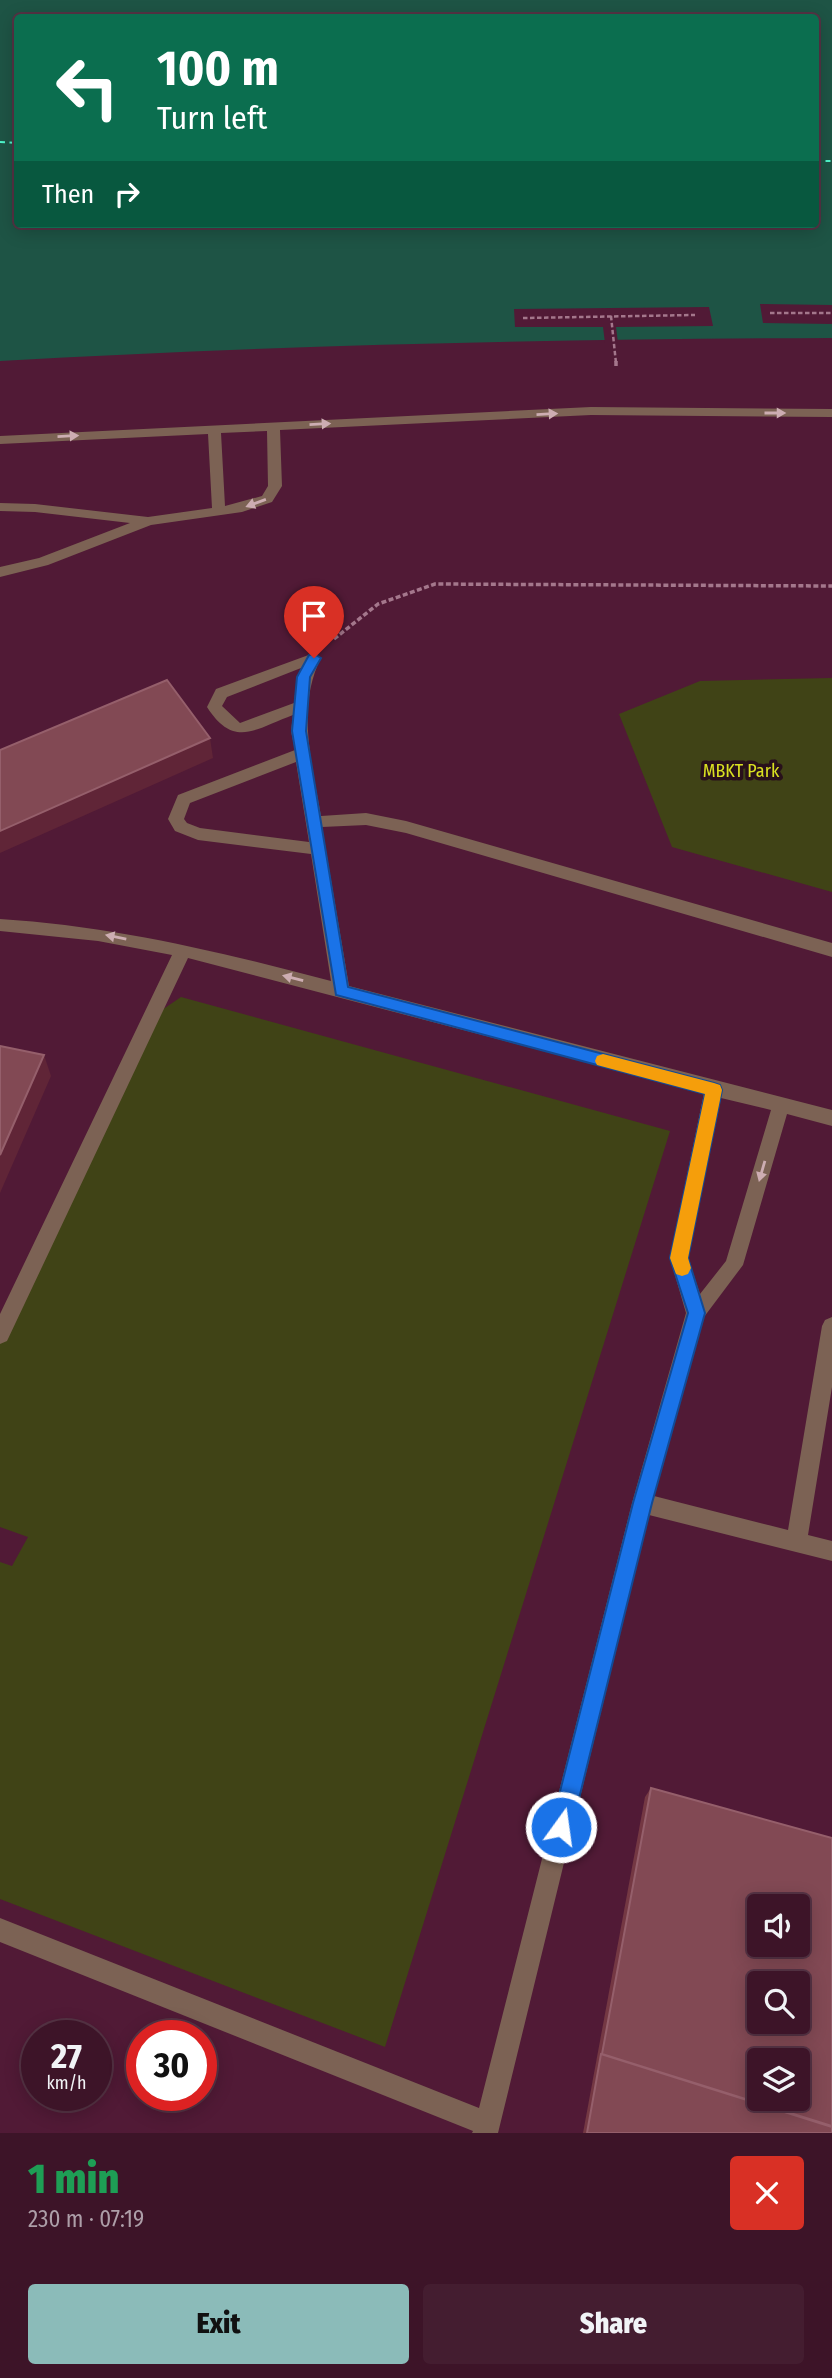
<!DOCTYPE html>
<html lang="en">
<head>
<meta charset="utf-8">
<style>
  :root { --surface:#3d1428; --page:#441d30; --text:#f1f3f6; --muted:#ad9ea8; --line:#563345; --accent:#8bbbb9 }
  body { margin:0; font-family:"Fira Sans Condensed",sans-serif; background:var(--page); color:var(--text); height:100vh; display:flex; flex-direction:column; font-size:26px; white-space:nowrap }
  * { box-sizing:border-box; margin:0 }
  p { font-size:23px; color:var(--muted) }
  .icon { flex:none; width:38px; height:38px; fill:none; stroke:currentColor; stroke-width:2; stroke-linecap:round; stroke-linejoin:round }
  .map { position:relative; height:2133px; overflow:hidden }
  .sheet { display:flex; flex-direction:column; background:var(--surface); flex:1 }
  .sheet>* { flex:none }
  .top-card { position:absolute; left:14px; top:14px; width:805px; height:214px; border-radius:7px; box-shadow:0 4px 18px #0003,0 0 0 2px var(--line); background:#0b6e4f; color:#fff; overflow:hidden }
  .buttons { position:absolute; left:747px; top:1894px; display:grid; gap:14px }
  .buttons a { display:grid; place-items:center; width:63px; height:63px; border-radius:7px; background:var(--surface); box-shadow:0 4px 18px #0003,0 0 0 2px var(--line); font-size:35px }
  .speed { position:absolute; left:21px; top:2020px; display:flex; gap:14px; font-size:35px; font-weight:700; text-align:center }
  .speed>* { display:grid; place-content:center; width:91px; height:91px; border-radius:50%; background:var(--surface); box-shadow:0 4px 18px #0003,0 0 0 2px var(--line); line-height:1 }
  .speed small { font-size:18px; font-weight:400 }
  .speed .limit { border:10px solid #d22; background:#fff; color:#111 }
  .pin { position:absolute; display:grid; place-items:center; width:60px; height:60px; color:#fff; margin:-72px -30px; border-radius:50% 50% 50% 0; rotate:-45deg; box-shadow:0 0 7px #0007 }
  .pin .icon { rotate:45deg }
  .me { position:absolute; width:77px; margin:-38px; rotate:14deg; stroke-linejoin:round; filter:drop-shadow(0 0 5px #0008) }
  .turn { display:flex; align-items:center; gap:24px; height:147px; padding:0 28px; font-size:32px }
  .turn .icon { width:91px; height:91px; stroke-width:2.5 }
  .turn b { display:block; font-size:49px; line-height:60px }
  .then { display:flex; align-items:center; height:66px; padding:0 28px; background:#0003; gap:14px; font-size:26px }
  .round { display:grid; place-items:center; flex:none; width:74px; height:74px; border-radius:7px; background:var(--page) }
  .overview { display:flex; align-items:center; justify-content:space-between; height:119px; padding:0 28px }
  h1 { font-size:42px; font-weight:800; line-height:52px; color:#1e9e55 }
  .primary-button { display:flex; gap:14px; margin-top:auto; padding:14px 28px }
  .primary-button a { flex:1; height:80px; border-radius:7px; background:var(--accent); color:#111; font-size:28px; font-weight:800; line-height:80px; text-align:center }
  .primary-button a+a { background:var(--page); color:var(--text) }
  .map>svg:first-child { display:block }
  .green { fill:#404316 }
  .water { fill:#1e5445; fill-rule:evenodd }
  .pier { fill:#511a36 }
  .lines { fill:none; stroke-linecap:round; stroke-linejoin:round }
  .ferry { stroke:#4ff6cb; stroke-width:2; stroke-dasharray:5 4.5; stroke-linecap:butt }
  .path-far1 { stroke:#a4778c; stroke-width:2.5; stroke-dasharray:4.5 2.5; stroke-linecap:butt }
  .path { stroke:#a4778c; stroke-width:3.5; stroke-dasharray:5 2.5; stroke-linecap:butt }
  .minor { fill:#7c6254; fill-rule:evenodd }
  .wall { fill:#743843 }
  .shaded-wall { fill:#602537 }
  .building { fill:#824954; stroke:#955f6b; stroke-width:2; fill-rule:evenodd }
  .oneway { fill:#cdadb2 }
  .route { fill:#1a73e8; stroke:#114b97; stroke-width:2 }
  .slow { fill:#f59e0b }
  .labels { text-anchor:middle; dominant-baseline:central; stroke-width:7; stroke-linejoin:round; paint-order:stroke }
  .park-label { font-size:18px; fill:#dae121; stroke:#28101b }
</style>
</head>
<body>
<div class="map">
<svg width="832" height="2133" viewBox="0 0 832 2133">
  <rect width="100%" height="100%" fill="#511a36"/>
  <path class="green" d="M832 678V892L672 847 619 714 700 681Z
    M181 997 670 1131 385 2047 0 1899V1562L12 1566 28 1537 0 1527V1322L156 1014Z"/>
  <path class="water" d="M0 0H832V338C555 339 277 345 0 361ZM18 18H816V224H18Z"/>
  <path class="pier" d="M760 304 832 305V324L763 323Z
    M709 307 713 326 616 327 618 343H605L603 327H515L514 309Z"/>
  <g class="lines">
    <path class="ferry" d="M0 142 18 143
      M816 161H832"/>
    <path class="path-far1" d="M770 313H832
      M611 316 616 363
      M523 318 695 315"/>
    <path class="path" d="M616 361V366
      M334 639 378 604 435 584 832 586"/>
    <path class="minor" d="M591 407 832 409V417L591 415 280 430 282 486 272 502 242 512 151 525 48 565 0 577V567L39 558 130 523 35 512 0 511V503L35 504 148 517 212 508 208 434 0 444V436ZM267 431 268 486 262 496 225 506 221 433Z
      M314 653 321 658C296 707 312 764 321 816L366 813 406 821 832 943V957L406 833 366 825 322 827 349 986 832 1110V1126L787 1114 743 1265 704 1317 654 1496 788 1530 822 1326 825 1320 832 1317V1387L808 1535 832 1541V1561L649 1515 498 2133H472L473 2131 0 1942V1918L479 2108 632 1503 686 1313 670 1258 704 1093 188 958 7 1341 0 1344V1314L172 955 98 941 0 931V919C113 926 221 952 331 981L311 854 198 840 175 831 168 819 178 795 295 750 291 731 293 715C255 729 234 749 207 707L216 689ZM301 668 297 677 294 703 240 723 222 706 227 697ZM296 762 309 842 200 828 187 823 184 819 190 803ZM721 1098 771 1110 726 1261 700 1294 688 1258Z"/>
  </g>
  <path class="wall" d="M651 1788 832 2133H583L645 1797Z"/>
  <path class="shaded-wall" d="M210 738 213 758 0 853V831Z
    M44 1055 51 1076 0 1193V1155Z"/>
  <path class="building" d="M167 680 210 738 0 831V750Z
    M0 1046 44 1055 0 1155Z
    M651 1788 832 1838V2126L602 2054ZM760 1906H798V1944H760ZM760 1983H798V2021H760ZM760 2060H798V2098H760Z
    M601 2054 832 2127V2133H587Z"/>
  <defs><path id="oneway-solid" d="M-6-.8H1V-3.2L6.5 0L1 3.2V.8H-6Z" transform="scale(1.75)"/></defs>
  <g class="oneway">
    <use href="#oneway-solid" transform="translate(775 413)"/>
    <use href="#oneway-solid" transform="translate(547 414) rotate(-3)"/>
    <use href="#oneway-solid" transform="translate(320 424) rotate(-3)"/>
    <use href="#oneway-solid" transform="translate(68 436) rotate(-3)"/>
    <use href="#oneway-solid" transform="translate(256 503) rotate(160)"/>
    <use href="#oneway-solid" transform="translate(116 937) rotate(-169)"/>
    <use href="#oneway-solid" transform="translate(293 978) rotate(-166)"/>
    <use href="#oneway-solid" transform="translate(762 1171) rotate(106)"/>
  </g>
  <path class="route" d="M314 654 321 658 310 677 306 731 348 987 714 1083 720 1085 722 1090 688 1258 705 1313 652 1503 572 1827 568 1834 561 1837 554 1834 551 1827 633 1503 688 1313 670 1258 705 1094 336 995 292 731 297 677 309 655Z"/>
  <path class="slow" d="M603 1054 714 1083 720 1085 722 1090 688 1258 691 1268 688 1274 682 1276 676 1274 670 1258 705 1094 597 1065 595 1061 597 1056Z"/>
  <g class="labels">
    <g class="park-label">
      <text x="741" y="771">MBKT Park</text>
    </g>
  </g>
</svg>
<div class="buttons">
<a><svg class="icon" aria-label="sound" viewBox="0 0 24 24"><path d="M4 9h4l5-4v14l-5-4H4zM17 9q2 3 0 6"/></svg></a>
<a><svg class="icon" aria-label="search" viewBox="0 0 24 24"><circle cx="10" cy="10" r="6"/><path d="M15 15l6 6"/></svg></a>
<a><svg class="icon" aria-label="layers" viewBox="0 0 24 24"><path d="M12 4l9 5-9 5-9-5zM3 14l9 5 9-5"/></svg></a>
</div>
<div class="speed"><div>27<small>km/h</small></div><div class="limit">30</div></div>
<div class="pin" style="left:314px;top:658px;background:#d93025"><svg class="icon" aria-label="arrive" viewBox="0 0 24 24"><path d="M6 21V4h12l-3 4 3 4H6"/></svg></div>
<svg class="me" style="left:561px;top:1827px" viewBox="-20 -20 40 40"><circle r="17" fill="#1a73e8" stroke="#fff" stroke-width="3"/><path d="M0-11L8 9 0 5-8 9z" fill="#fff"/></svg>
<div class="top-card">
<div class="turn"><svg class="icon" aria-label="left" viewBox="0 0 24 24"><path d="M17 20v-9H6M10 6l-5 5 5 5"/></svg><div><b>100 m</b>Turn left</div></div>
<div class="then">Then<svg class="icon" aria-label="right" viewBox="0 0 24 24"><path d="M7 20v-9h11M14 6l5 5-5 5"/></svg></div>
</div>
</div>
<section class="sheet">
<div class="overview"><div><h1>1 min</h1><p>230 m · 07:19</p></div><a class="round" style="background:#d93025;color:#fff"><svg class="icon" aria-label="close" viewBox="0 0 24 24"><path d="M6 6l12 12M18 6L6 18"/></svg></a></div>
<div class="primary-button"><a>Exit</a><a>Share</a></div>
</section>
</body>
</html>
